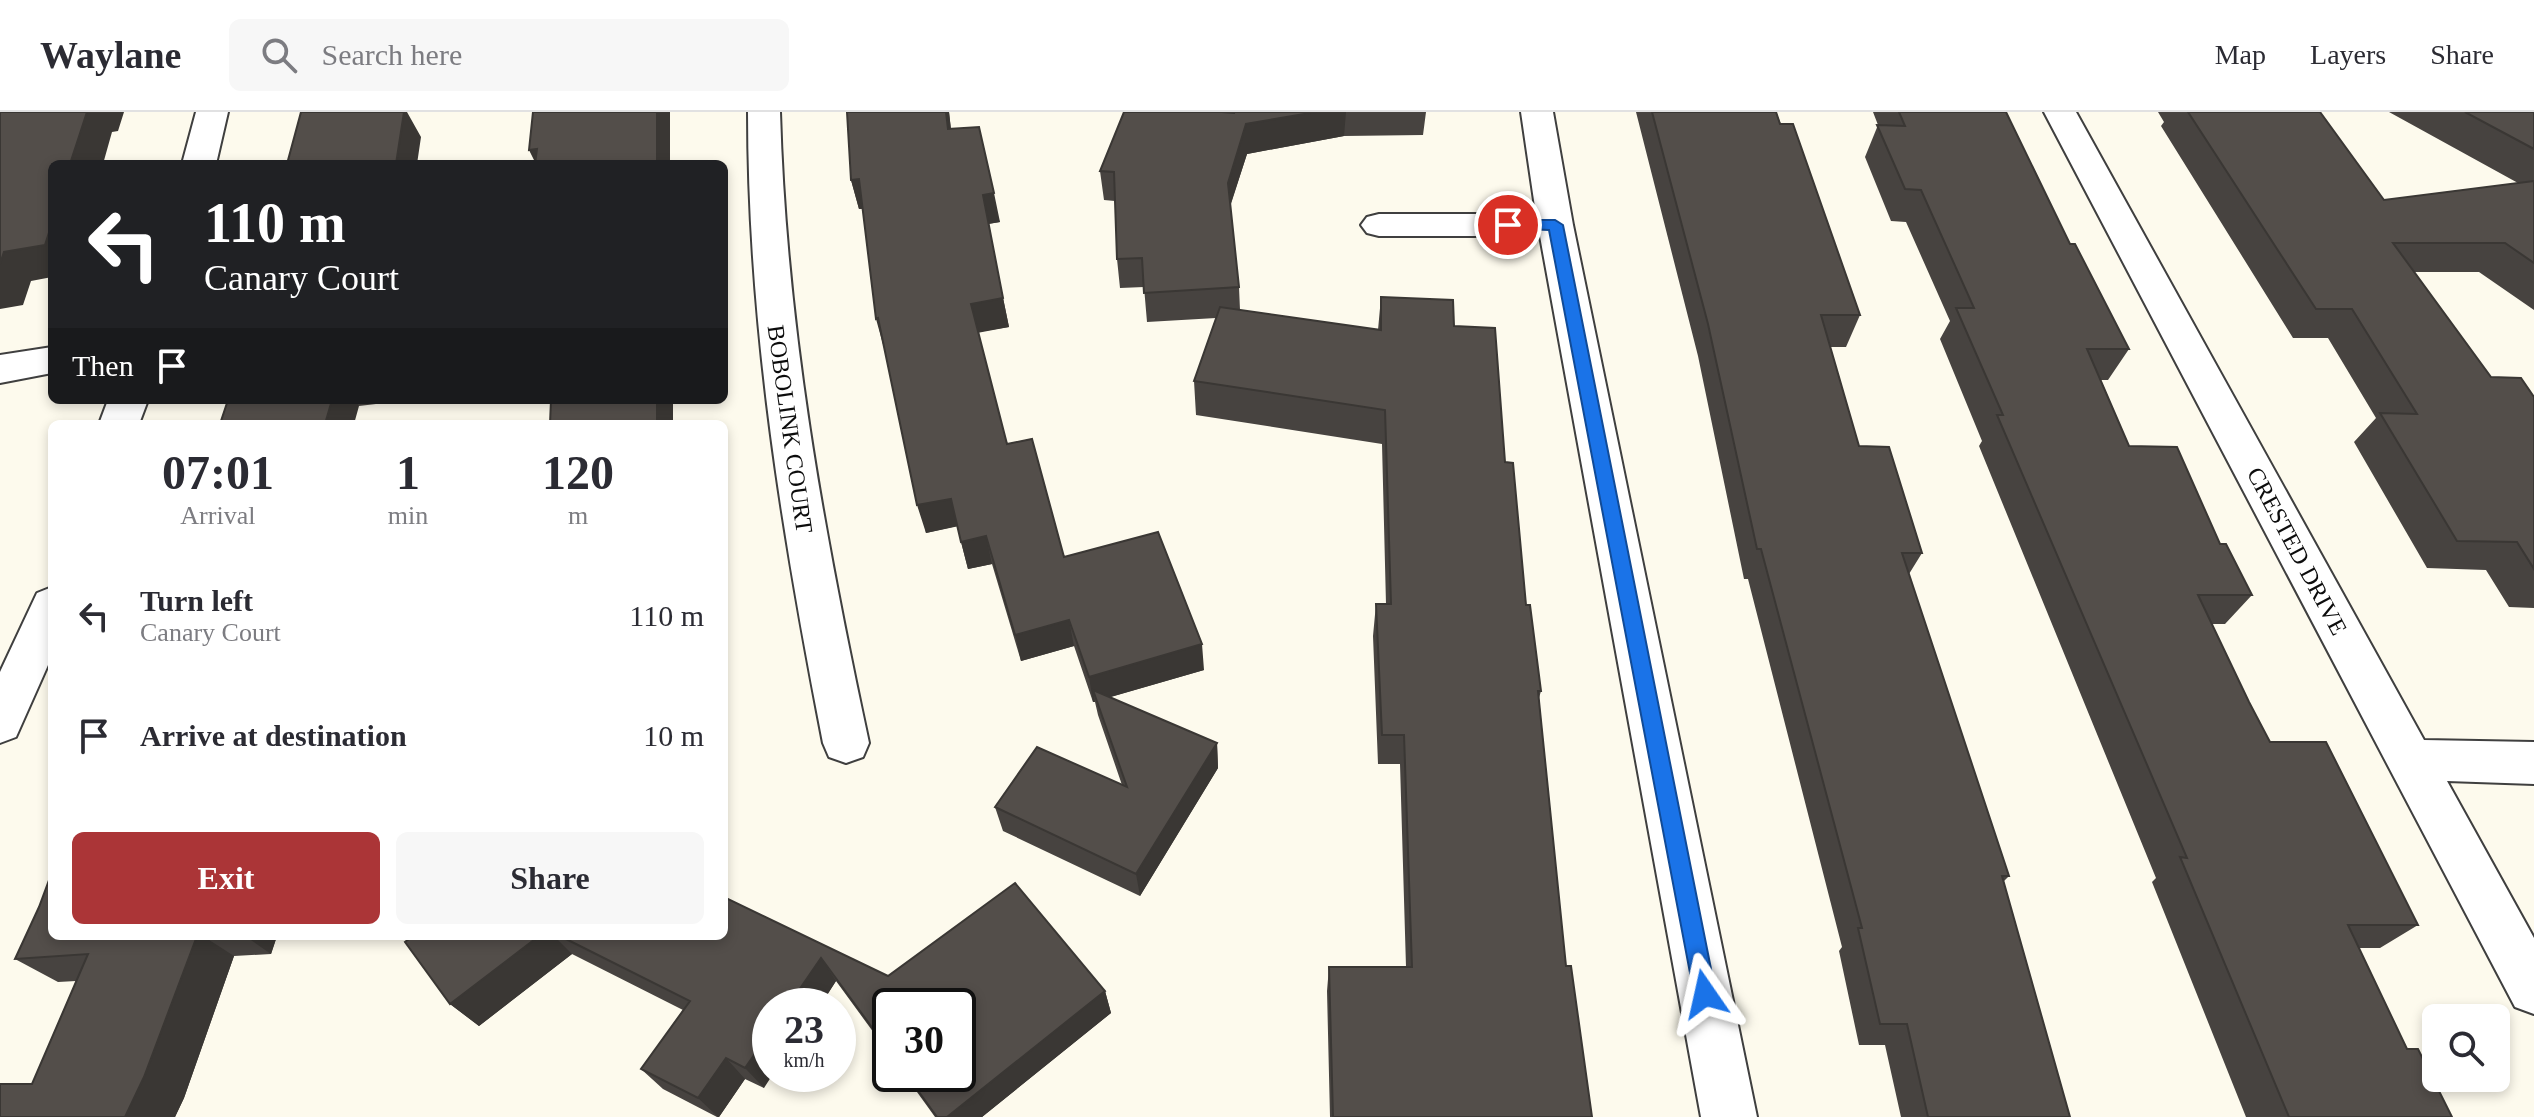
<!DOCTYPE html>
<html lang="en">
<head>
<meta charset="utf-8">
<style>
  :root { --surface:#fff; --page:#f7f7f7; --text:#2b2b33; --muted:#7c7c81; --line:#e1e1e2; --accent:#ab3537 }
  body { margin:0; font-family:"Times New Roman",serif; background:var(--page); color:var(--text); height:100vh; display:flex; flex-direction:column; font-size:30px; white-space:nowrap }
  * { box-sizing:border-box; margin:0 }
  p { font-size:26px; color:var(--muted) }
  .icon { flex:none; width:44px; height:44px; fill:none; stroke:currentColor; stroke-width:2; stroke-linecap:round; stroke-linejoin:round }
  .map { position:relative; flex:1; overflow:hidden }
  .side { position:absolute; left:48px; top:308px; width:680px; height:520px; display:flex; flex-direction:column; background:var(--surface); border-radius:12px; box-shadow:0 4px 12px #0003 }
  .side>* { flex:none }
  .guide { position:absolute; left:48px; top:48px; width:680px; height:244px; border-radius:12px; box-shadow:0 4px 12px #0003; background:#202124; color:#fff; overflow:hidden }
  .fabs { position:absolute; left:2422px; top:892px; display:grid; gap:16px }
  .fabs a { display:grid; place-items:center; width:88px; height:88px; border-radius:12px; background:var(--surface); box-shadow:0 4px 12px #0003; font-size:40px }
  .speed { position:absolute; left:752px; top:876px; display:flex; gap:16px; font-size:40px; font-weight:700; text-align:center }
  .speed>* { display:grid; place-content:center; width:104px; height:104px; border-radius:50%; background:var(--surface); box-shadow:0 4px 12px #0003; line-height:1 }
  .speed small { font-size:20px; font-weight:400 }
  .speed .limit { border:4px solid #111; border-radius:12px; background:#fff; color:#111 }
  .pin { position:absolute; display:grid; place-items:center; width:68px; height:68px; color:#fff; margin:-34px; border:4px solid #fff; border-radius:50%; box-shadow:0 2px 8px #0007 }
  .me { position:absolute; width:88px; margin:-44px; rotate:349deg; stroke-linejoin:round; filter:drop-shadow(0 0 6px #0008) }
  .turn { display:flex; align-items:center; gap:28px; height:168px; padding:0 24px; font-size:36px }
  .turn .icon { width:104px; height:104px; stroke-width:2.5 }
  .turn b { display:block; font-size:56px; line-height:68px }
  .then { display:flex; align-items:center; height:76px; padding:0 24px; background:#0003; gap:16px; font-size:30px }
  .eta { display:flex; justify-content:space-evenly; align-items:center; height:136px; text-align:center }
  .eta b { font-size:48px; font-weight:700; line-height:56px }
  .button { display:flex; gap:16px; margin-top:auto; padding:16px 24px }
  .button a { flex:1; height:92px; border-radius:12px; background:var(--accent); color:#fff; font-size:32px; font-weight:700; line-height:92px; text-align:center }
  .button a+a { background:var(--page); color:var(--text) }
  ul { padding:0; list-style:none }
  li { display:flex; align-items:center; gap:24px; height:120px; padding:0 24px }
  li div { flex:1 }
  li b { display:block; font-size:30px }
  li em { font-style:normal }
  header { display:flex; align-items:center; gap:48px; box-sizing:border-box; height:112px; padding:0 40px; background:var(--surface); border-bottom:2px solid var(--line) }
  header strong { font-size:38px }
  nav { display:flex; gap:44px; margin-inline-start:auto; font-size:28px }
  .search { width:560px; height:72px; background:var(--page); display:flex; align-items:center; gap:20px; box-sizing:border-box; padding:0 28px; border-radius:12px; color:var(--muted); font-size:30px }
  .map>svg:first-child { display:block }
  .lines { fill:none; stroke-linecap:round; stroke-linejoin:round }
  .street-casing { stroke:#3f3f3f; stroke-width:4 }
  .street { fill:#fff; fill-rule:evenodd }
  .wall { fill:#474340 }
  .shaded-wall { fill:#3a3734 }
  .building { fill:#534e4a; stroke:#3a3734; stroke-width:2 }
  .route { fill:#1a73e8; stroke:#114b97; stroke-width:2 }
  .labels { text-anchor:middle; dominant-baseline:central; stroke-width:8; stroke-linejoin:round; paint-order:stroke }
  .street-label { font-size:24px; fill:#0c0c0c; stroke:#fff }
</style>
</head>
<body>
<header>
<strong>Waylane</strong>
<div class="search"><svg class="icon" aria-label="search" viewBox="0 0 24 24"><circle cx="10" cy="10" r="6"/><path d="M15 15l6 6"/></svg>Search here</div>
<nav><a>Map</a><a>Layers</a><a>Share</a></nav>
</header>
<div class="map">
<svg width="2534" height="1005" viewBox="0 0 2534 1005">
  <rect width="100%" height="100%" fill="#fdfaed"/>
  <g class="lines">
    <defs>
      <path id="street" d="M196 0H228L216 52H182Z
        M748 0H780C786 214 824 422 869 631L863 645 846 651 829 645 823 631C782 421 748 214 748 0Z
        M1521 0H1553L1573 113 1757 1005H1701L1540 124H1379L1367 121 1361 113 1367 105 1379 102H1536Z
        M2044 0H2076L2424 628 2534 630V672L2447 669 2534 826V902L2515 895Z
        M52 235V261L0 271V243Z
        M108 288H148L139 312H99Z
        M52 475V544L16 625 0 631V560L37 481Z"/>
    </defs>
    <use href="#street" class="street-casing"/>
    <use href="#street" class="street"/>
  </g>
  <path class="wall" d="M847 0H949L951 17 1000 110 988 112 1009 215 978 220 1007 332 1064 445 1204 558 1110 585 1217 631 1218 656 1140 784 1003 719 995 695 1122 673 1098 603 1095 590H1093L1074 534 1021 549 992 452 968 457 957 414 926 421 863 97H859L851 68Z
    M1124 0H1426L1423 23 1344 24 1247 42 1230 95 1239 175 1240 198 1378 218 1381 185 1454 214 1505 350 1526 493 1541 579 1539 586 1566 854 1592 1005H1330L1327 879 1329 855H1406L1400 652H1378L1373 524 1376 492H1386L1382 332 1196 303 1194 269 1216 206 1147 210 1144 175 1120 176 1117 147 1115 89 1104 88 1100 59Z
    M1636 0H1776L1860 203 1846 235H1830L1859 334 1922 441 1909 462 2009 764 2003 770 2070 1005H1901L1885 933H1859L1839 839 1842 835 1748 467H1744L1698 244Z
    M1873 0H2006L2070 132 2129 237 2108 268H2101L2129 334 2220 432 2252 483 2225 512H2211L2249 590 2270 630 2418 813 2380 836H2359L2407 937 2452 1005H2246L2152 770 2156 766 1979 334 1982 329 1940 227 1950 209 1906 110 1891 109 1865 45 1878 13Z
    M2158 0H2320L2384 88 2518 71 2389 0H2534V198L2479 160H2414L2491 265 2534 285V496L2509 495 2486 458 2427 456 2354 330 2376 306 2328 226H2293L2161 14 2164 10Z
    M228 288H377L376 292 359 294Z
    M39 795 52 824H277L271 842 234 844 184 986 175 1005H0L32 972 76 869 58 870 15 847Z
    M413 824H724L888 864 1105 879 1111 901 982 1005H935L904 962H958L890 894V943L836 869 820 894H770L764 976 745 967 719 1005H717L663 977 641 957 683 898 572 842 479 914 450 892Z"/>
  <path class="shaded-wall" d="M87 0H124L118 19 112 20 103 52H70Z
    M404 0H407L421 25 417 52H396Z
    M657 0H670V52H657Z
    M946 0H949L954 46 948 17Z
    M1316 0H1346L1344 24 1247 42 1228 100V71L1246 12Z
    M537 37 536 52 529 38Z
    M859 67 867 96 859 97 851 68Z
    M994 81 1000 110 988 112 983 83Z
    M52 111V165L31 169 23 193 0 197V152L4 140Z
    M1003 186 1009 215 977 221 971 192Z
    M878 206 884 236 876 207Z
    M332 288H355L359 294 354 312H325Z
    M657 288H673V312H657Z
    M951 387 959 414 926 421 917 393Z
    M986 424 992 452 968 457 961 430Z
    M1069 508 1074 534 1021 549 1015 523Z
    M1202 532 1204 558 1097 589 1093 578 1095 590H1093L1089 565Z
    M1217 631 1218 656 1140 784 1136 762Z
    M197 824H203L234 844 184 986 175 1005H125Z
    M245 824H277L271 842Z
    M539 824H554L572 842 479 914 450 892Z
    M821 846 836 869 820 894H788Z
    M1105 879 1111 901 982 1005H947Z
    M770 920V962H773L764 976 745 956Z
    M726 946 745 967 719 1005H718L698 986Z"/>
  <path class="building" d="M0 0H87L70 52H52V111L45 133 4 140 0 152Z
    M301 0H404L396 52H287Z
    M533 0H657V52H535L537 37 529 38Z
    M847 0H946L948 17 979 15 994 81 983 83 1003 186 971 192 1007 332 1032 327 1064 445 1158 420 1202 532 1089 565 1069 508 1015 523 986 424 961 430 951 387 917 393 878 206 876 207 859 67 851 68Z
    M1124 0H1222L1234 1V0H1316L1246 12 1228 71 1239 175 1144 181 1142 146 1117 147 1114 60 1100 59Z
    M1652 0H1776L1780 12H1793L1860 203H1821L1859 334 1889 335 1922 441H1902L2009 764H2002L2070 1005H1928L1907 912H1880L1858 816H1862L1761 437H1757L1708 212Z
    M1899 0H2006L2070 132H2075L2129 237H2087L2129 334 2177 335 2220 432H2226L2252 483H2198L2249 590 2270 630H2326L2418 813H2348L2407 937H2418L2452 1005H2289L2180 745 2187 746 1997 303H2003L1956 196H1974L1921 78 1905 77 1877 13 1905 14Z
    M2188 0H2320L2384 88 2534 69V151L2505 131H2393L2491 265 2521 266 2534 285V457L2517 430 2457 429 2380 301 2417 302 2352 197H2316Z
    M2465 0H2534V37Z
    M1381 185 1453 188 1454 214 1495 216 1505 350 1513 351 1526 493H1530L1541 579H1538L1566 854H1571L1592 1005H1333L1329 855H1412L1404 623H1382L1376 492H1391L1385 298 1194 269 1220 195 1381 218Z
    M228 288H332L325 312H220Z
    M551 288H657V312H550Z
    M1093 578 1217 631 1136 762 995 695 1037 635 1127 675Z
    M52 760V824H197L144 965 125 1005H0V972H32L88 842 15 847 39 795Z
    M1015 771 1105 879 947 1005H937L906 962H958V894H890V940L821 846 788 894H770V920L745 956 726 946 698 986 641 957 690 889 560 824H724V785L888 864Z
    M413 824H539L450 892 405 830Z"/>
  <path class="route" d="M1508 108H1555L1563 113 1716 882 1713 889 1705 893 1698 889 1694 882 1549 118 1502 116V110Z"/>
  <g class="labels">
    <g class="street-label">
      <text transform="translate(790 317) rotate(82)">BOBOLINK COURT</text>
      <text transform="translate(2297 439) rotate(62)">CRESTED DRIVE</text>
    </g>
  </g>
</svg>
<div class="fabs">
<a><svg class="icon" aria-label="search" viewBox="0 0 24 24"><circle cx="10" cy="10" r="6"/><path d="M15 15l6 6"/></svg></a>
</div>
<div class="speed"><div>23<small>km/h</small></div><div class="limit">30</div></div>
<div class="pin" style="left:1508px;top:113px;background:#d93025"><svg class="icon" aria-label="arrive" viewBox="0 0 24 24"><path d="M6 21V4h12l-3 4 3 4H6"/></svg></div>
<svg class="me" style="left:1705px;top:882px" viewBox="-20 -20 40 40"><path d="M0-17L14 15 0 8-14 15z" fill="#1a73e8" stroke="#fff" stroke-width="4"/></svg>
<div class="guide">
<div class="turn"><svg class="icon" aria-label="left" viewBox="0 0 24 24"><path d="M17 20v-9H6M10 6l-5 5 5 5"/></svg><div><b>110 m</b>Canary Court</div></div>
<div class="then">Then<svg class="icon" aria-label="arrive" viewBox="0 0 24 24"><path d="M6 21V4h12l-3 4 3 4H6"/></svg></div>
</div>
<section class="side">
<div class="eta">
<div><b>07:01</b><p>Arrival</p></div>
<div><b>1</b><p>min</p></div>
<div><b>120</b><p>m</p></div>
</div>
<ul>
<li><svg class="icon" aria-label="left" viewBox="0 0 24 24"><path d="M17 20v-9H6M10 6l-5 5 5 5"/></svg><div><b>Turn left</b><p>Canary Court</p></div><em>110 m</em></li>
<li><svg class="icon" aria-label="arrive" viewBox="0 0 24 24"><path d="M6 21V4h12l-3 4 3 4H6"/></svg><div><b>Arrive at destination</b></div><em>10 m</em></li>
</ul>
<div class="button"><a>Exit</a><a>Share</a></div>
</section>
</div>
</body>
</html>
